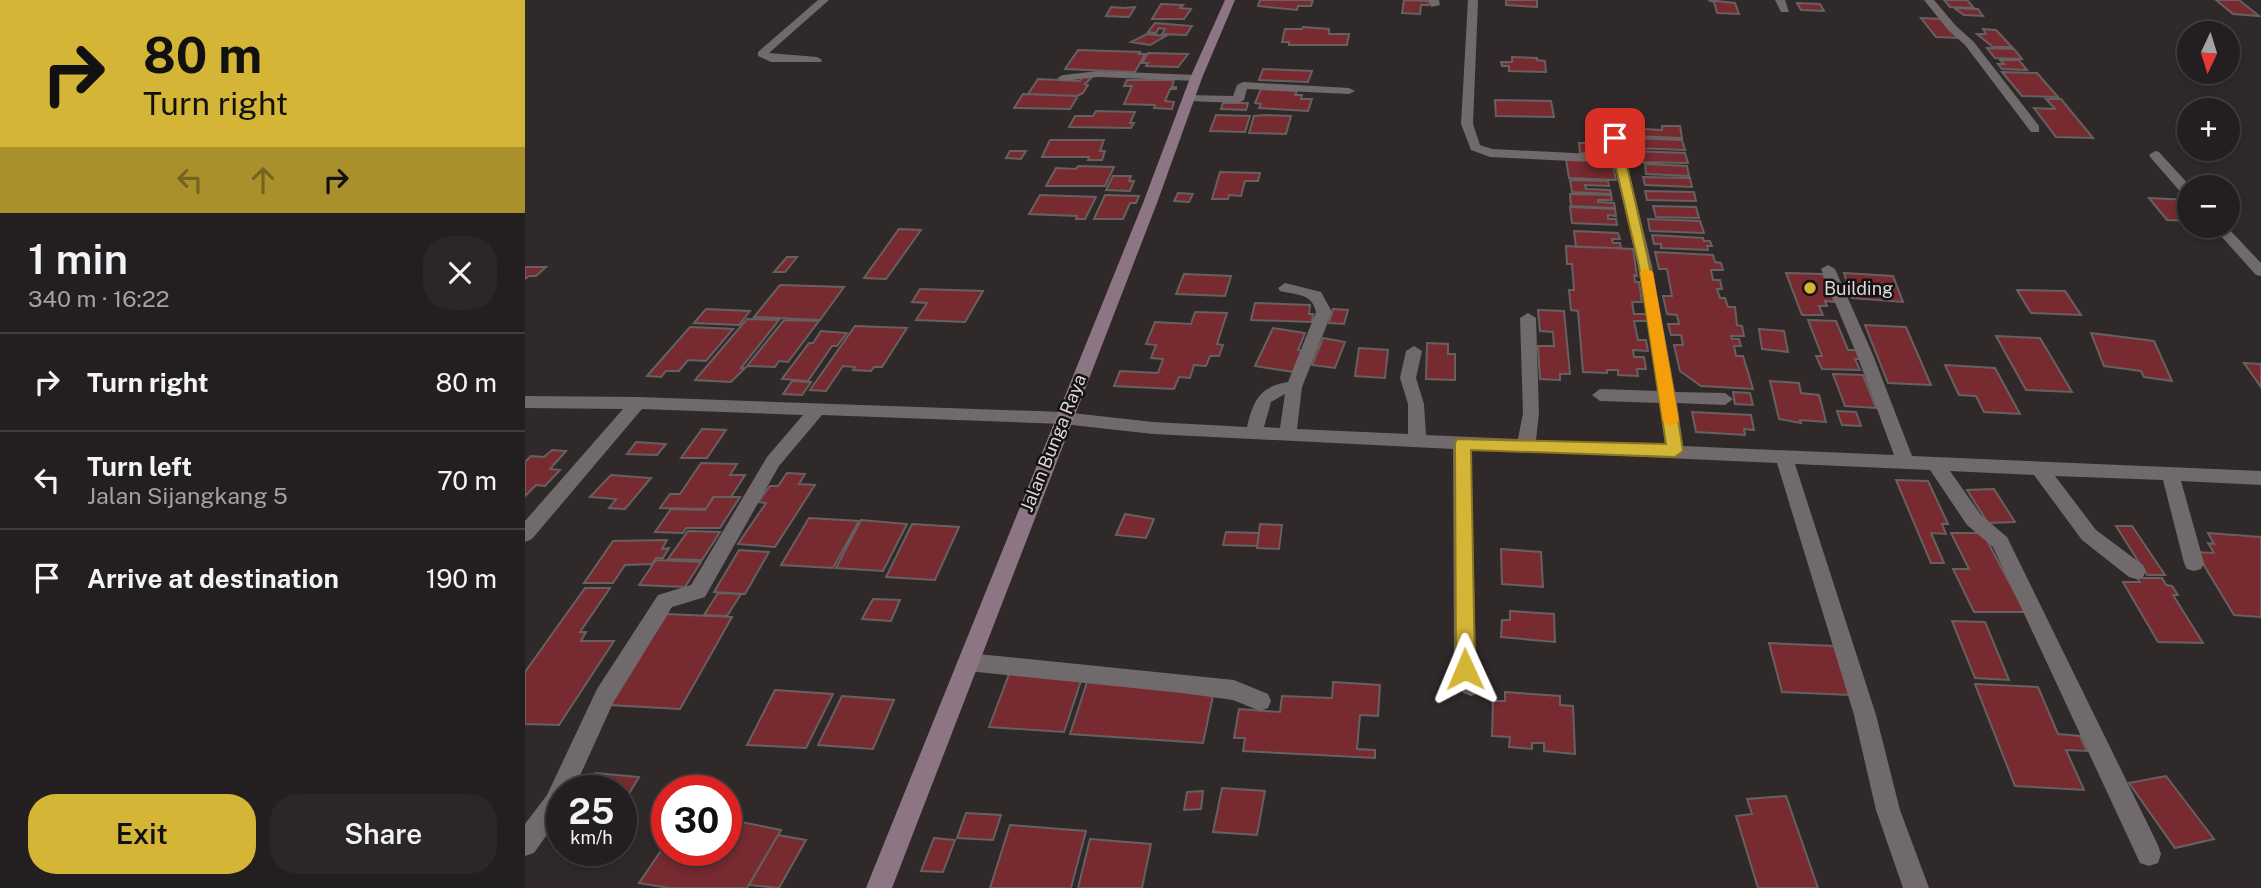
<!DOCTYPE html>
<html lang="en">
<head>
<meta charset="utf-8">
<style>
  :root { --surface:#231f20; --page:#2b2729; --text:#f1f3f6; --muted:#a3a2a5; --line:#403d3e; --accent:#d5b535 }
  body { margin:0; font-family:"Public Sans",sans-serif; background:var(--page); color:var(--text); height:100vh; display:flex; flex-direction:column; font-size:26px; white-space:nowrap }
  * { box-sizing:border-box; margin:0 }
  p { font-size:23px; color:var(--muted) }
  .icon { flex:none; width:38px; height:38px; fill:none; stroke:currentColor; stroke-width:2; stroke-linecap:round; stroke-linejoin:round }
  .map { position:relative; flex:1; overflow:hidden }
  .details { display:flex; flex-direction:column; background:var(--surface); width:525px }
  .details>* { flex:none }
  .banner { background:#d5b535; color:#111; overflow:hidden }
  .needle { width:46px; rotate:184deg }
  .buttons { position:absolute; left:1652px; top:21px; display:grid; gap:14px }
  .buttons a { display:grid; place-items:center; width:63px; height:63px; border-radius:50%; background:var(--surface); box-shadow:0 4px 10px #0003,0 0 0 2px var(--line); font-size:35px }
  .speed { position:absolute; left:21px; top:775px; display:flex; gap:14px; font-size:35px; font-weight:700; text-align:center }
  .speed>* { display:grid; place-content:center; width:91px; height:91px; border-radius:50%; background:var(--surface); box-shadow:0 4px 10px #0003,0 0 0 2px var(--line); line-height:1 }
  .speed small { font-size:18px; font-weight:400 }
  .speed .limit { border:10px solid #d22; background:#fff; color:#111 }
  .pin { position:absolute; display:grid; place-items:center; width:60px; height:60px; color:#fff; margin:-30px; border-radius:14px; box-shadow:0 4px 10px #0006 }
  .me { position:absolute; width:77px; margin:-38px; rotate:359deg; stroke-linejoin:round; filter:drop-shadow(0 0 5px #0008) }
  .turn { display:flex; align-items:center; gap:24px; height:147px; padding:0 28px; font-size:32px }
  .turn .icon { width:91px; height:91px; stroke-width:2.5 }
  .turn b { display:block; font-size:49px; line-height:60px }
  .lanes { display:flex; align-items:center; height:66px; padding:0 28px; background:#0003; justify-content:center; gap:35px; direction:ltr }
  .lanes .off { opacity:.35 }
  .round { display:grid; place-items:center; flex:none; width:74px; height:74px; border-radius:28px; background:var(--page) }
  .overview { display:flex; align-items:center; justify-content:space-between; height:119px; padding:0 28px }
  h1 { font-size:42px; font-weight:600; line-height:52px }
  .cta { display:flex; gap:14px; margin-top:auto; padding:14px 28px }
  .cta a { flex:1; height:80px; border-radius:28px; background:var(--accent); color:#111; font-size:28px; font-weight:600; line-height:80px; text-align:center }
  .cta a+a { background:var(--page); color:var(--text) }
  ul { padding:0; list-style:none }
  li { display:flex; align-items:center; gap:21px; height:98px; padding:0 28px; border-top:2px solid var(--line) }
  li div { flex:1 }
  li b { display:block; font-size:26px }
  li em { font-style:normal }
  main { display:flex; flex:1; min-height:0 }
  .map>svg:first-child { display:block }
  .building { fill:#772a30; stroke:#676060; stroke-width:2 }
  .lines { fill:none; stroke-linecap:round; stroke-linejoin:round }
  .street { fill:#716a6c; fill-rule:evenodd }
  .secondary { fill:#8e7583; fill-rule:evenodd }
  .route { fill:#d5b535; stroke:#8a7622; stroke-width:2 }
  .slow { fill:#f59e0b }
  .poi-dot { fill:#d5b535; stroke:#151213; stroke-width:2.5 }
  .labels { text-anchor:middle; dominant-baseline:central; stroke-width:5; stroke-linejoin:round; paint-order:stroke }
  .poi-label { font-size:18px; fill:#ddd9da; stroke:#151213; text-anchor:start }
  .street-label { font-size:18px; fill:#ddd9da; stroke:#151213 }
</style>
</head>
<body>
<main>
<section class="details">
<div class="banner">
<div class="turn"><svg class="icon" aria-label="right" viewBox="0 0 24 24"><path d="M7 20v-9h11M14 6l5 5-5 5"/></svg><div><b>80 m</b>Turn right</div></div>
<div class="lanes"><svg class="icon off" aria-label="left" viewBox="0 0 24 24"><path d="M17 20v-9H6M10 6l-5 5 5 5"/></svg><svg class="icon off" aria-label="ahead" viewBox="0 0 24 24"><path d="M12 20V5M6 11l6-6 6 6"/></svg><svg class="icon" aria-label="right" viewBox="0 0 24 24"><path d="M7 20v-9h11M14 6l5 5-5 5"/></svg></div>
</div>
<div class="overview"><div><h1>1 min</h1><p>340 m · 16:22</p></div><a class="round"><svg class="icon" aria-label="close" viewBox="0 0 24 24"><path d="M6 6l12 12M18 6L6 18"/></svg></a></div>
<ul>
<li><svg class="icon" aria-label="right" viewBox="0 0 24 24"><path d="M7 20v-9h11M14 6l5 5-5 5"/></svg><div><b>Turn right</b></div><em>80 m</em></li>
<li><svg class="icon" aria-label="left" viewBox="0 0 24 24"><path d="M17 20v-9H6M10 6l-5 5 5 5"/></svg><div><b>Turn left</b><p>Jalan Sijangkang 5</p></div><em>70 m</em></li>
<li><svg class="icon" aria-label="arrive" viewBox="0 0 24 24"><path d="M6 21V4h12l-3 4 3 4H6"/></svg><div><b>Arrive at destination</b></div><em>190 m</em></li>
</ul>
<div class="cta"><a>Exit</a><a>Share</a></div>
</section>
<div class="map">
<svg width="1736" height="888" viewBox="0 0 1736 888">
  <rect width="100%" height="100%" fill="#2f292a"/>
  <path class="building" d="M735 0H788L786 6H773L772 10 733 6Z
    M879 0 905 1 904 5H896L895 14 877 13Z
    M981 0H1012V7L981 5Z
    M1183 0 1210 3 1214 14 1192 13 1189 2Z
    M1419 0H1442L1449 8 1425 7Z
    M1691 0H1714L1734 16 1708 14Z
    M1272 3 1295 4 1299 11 1276 10Z
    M636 4 658 5 655 8 666 9 659 19H627Z
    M586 7 599 8 610 7 604 17 581 16Z
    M1429 8 1453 9 1458 16 1439 15Z
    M1396 18 1418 19 1433 38 1411 37Z
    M630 23 667 26 661 35 637 34 640 29 634 28 631 33 623 32Z
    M778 27 804 29V34H824L822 45H764V42H757L760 29H777Z
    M1458 29 1471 30 1487 47H1468L1452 34H1461Z
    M622 34 641 36 625 45 606 42Z
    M1462 48 1489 49 1497 59 1470 58Z
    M553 50 615 52 614 54H620L610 72 540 69Z
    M623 53 663 54 653 67 621 66 623 63H617Z
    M987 57 1012 58V60L1020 61 1021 72 984 71V66H977L976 62H987Z
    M1475 60H1494L1502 70 1477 69 1473 64H1479Z
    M738 69 787 71 783 82 734 80Z
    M1477 72 1512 73 1533 97 1497 96Z
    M558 76 567 77 560 84 563 85 558 93 552 96 503 94 513 79 555 81Z
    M602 80H649L647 87H651V89H645L640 101 649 102 647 109 629 108 630 105 599 104 607 86H599Z
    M736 89 772 91 770 95H777L776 99H787L783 111 734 108 736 104 730 103Z
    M498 94 553 96 545 109 489 108Z
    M1521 99H1536L1568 138 1531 137 1509 108 1530 109Z
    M970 100 1026 101 1029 117 971 116Z
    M698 103H723L721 110 696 109Z
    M571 111 610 112 605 123H609L606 128 544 127 550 116H568Z
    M691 115 725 116 720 132 685 131Z
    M741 115 766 116 761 134 724 133 729 116Z
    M1104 124H1118L1119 129 1137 130V126H1155L1157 138 1106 136Z
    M1108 138 1157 140 1160 150 1110 148Z
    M525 140H579L575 151H580L577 160H563L564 157H517Z
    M1054 143H1072L1074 154 1055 153Z
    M485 151H501L496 159 481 158Z
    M1108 151 1160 153 1163 163 1110 162Z
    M1041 159 1087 160 1091 180 1044 178Z
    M1120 164 1162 166 1164 176 1121 174Z
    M553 166 589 167 580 186H521L531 168 551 169Z
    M695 172 735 173 733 181H720L716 196 704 195 703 199H687Z
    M588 176H606L604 181H609L605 191 581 190Z
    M1118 177 1165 178 1167 187 1120 185Z
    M1045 180 1083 181 1084 186 1060 185 1061 189 1085 190 1086 194 1047 192Z
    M1120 191 1169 192 1171 201 1122 200Z
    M653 193 668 194 664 202 649 201Z
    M1045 194 1086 195 1087 200H1073V202L1089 203 1090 208 1046 206Z
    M515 195 571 197 560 219H551L552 216 504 214Z
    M580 195 614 196 611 203H605L598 219H569Z
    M1624 198 1664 200V221L1642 220Z
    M1128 206 1171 207 1174 218 1131 217Z
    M1045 207 1090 209 1091 216 1083 215V219H1091L1092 225 1047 223Z
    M1123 219 1175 221 1179 233 1125 231Z
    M374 229 396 230 361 279 339 278Z
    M1049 231 1093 233 1095 239H1087L1088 243H1095L1096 248 1051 247Z
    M1127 235 1178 238 1179 241H1185L1187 246H1182L1183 250 1136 248V244H1129Z
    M1041 246 1108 249 1112 276 1109 275 1110 282H1114L1117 302H1107L1109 314H1122L1123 321H1109L1113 340H1121L1123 351 1108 350 1109 357H1119L1121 369H1112L1113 376 1093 375V370H1082V373L1058 372 1053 311 1046 310 1044 290H1049L1047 264H1042Z
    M1130 252 1188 255 1190 262 1196 263 1198 270H1186L1188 280H1195L1197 289H1192L1195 298H1200L1203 307H1210L1212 325 1217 326 1219 336H1206L1207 339H1214L1216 346H1209L1211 356H1218L1228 389 1176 386 1155 371 1149 345H1158L1156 335H1146L1143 324H1154L1152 315 1142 314 1138 296H1147L1142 269H1134Z
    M262 257H272L260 272H249Z
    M0 267H21L11 276H4L0 279Z
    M0 267H21L11 276H4L0 279Z
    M1261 273 1298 274 1310 302 1300 301 1302 306H1294L1298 315H1277Z
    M1319 273 1368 276 1378 302 1327 298Z
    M659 274 706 276 700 296 651 294Z
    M255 285 319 287 295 320 229 317Z
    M395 289 458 291 440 322 391 320 402 303 387 302Z
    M1492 290 1540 291 1556 315 1506 313Z
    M730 303 785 305 784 314H788L787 322 726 320Z
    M181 309 225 311 214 325 169 323Z
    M808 309 823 310 819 324 804 323Z
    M1013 310 1039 311 1045 374H1035V380L1015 379 1013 346H1029L1028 332 1015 331Z
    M670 312 702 313 692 344 698 345 694 356H685L681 366 669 365 665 378 654 377 649 389 589 386 595 371 633 373 638 359 626 358 631 345 621 344 630 322 666 324Z
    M222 319 254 320 216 368H220L206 382 170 380Z
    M259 320 294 321 263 362 254 361 250 367 222 366Z
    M1283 320 1311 321 1323 350H1331L1335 359H1330L1335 370 1297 369 1291 356H1297Z
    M1340 325 1381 327 1406 385 1363 383Z
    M330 326 382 328 357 367H349L346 371 328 370 330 367 318 366 301 391 285 390Z
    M165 327 208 329 181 361 163 360 154 371H141L136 377 122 376Z
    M748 328 780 333 773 350 777 351 768 372 730 366Z
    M1234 329 1259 331 1263 352 1237 349Z
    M296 331 322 333 312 346H307L283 381 257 379 284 343H288Z
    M1566 333 1629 341 1647 381 1619 377 1616 371 1579 366Z
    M1471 336 1515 338 1547 392 1501 390Z
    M798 338 820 342 810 368 787 365Z
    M902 343 923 344V354H930V380L901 379Z
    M834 348 863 350 860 378 830 376Z
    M1719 363 1736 364V387Z
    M1420 365 1470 368 1495 414 1459 412 1451 396 1434 395Z
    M1308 374 1338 375 1351 408 1320 406Z
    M267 381 286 382 277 395 258 394Z
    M1245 381 1274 383 1276 393 1294 395 1301 422 1275 420 1276 423 1254 419Z
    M1208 392 1225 393 1228 405 1210 404Z
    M1312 411 1331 412 1336 426 1317 425Z
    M1167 412 1226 415 1229 430 1219 429 1220 435 1171 432Z
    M177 429 201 430 182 458H156Z
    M111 442 141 444 132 455 102 454Z
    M27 450 41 451 25 469 35 470 20 486 11 485 0 496V462L6 456 19 457Z
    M176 463 212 464 205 475H220L206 497H188L181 509 135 508 145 494H155Z
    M262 473 280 474 274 484 290 485 250 547 213 544 241 503 233 502 245 486H253Z
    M86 475 126 478 100 509 84 508 91 499 65 497Z
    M1371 480 1403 481 1423 524H1417L1421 534 1406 533 1419 563H1406Z
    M1469 489 1490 522 1463 523 1442 490Z
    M189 497H215L195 528H161L158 533 130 532 146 509 180 510Z
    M600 514 629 519 621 538 591 535Z
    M284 518 334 521 308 568 256 565Z
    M336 520 382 524 358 571 311 568Z
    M387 524 434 527 410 580 361 577Z
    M735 524 757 525 754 549 732 548Z
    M1591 526H1607L1640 575H1622Z
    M163 531 195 532 177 560 143 559Z
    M701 532 734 533 732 546 698 545Z
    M1426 533H1458L1500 612H1449L1428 569H1444Z
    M1683 533 1736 537V617L1709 615 1671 552 1689 553 1683 543 1689 544Z
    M142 540 137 549 144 548 138 558H131L127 564 100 565 88 583H59L88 541Z
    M976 549 1016 552 1018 587 977 584Z
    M214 550 244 552 220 594 189 592Z
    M131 560 176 562 160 587 114 585Z
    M1612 578H1637L1641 585 1647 586 1653 595H1648L1678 643 1633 642 1598 582H1615Z
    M60 588H85L55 632H61L56 641H89L34 725 0 724V672Z
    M193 593 216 594 202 616 179 615Z
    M348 599 375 600 366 621 337 619Z
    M985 611 1029 614 1030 642 976 637 977 620H985Z
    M142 614 207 617 155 709 84 705Z
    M1427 621 1460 622 1484 680 1450 678Z
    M1244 643 1310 646 1325 695 1257 692Z
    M486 669 558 675 539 732 464 727Z
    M563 679 689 691 678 743 545 734Z
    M808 682 855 685 853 716 835 715 832 749 850 750V758L718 751 720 738H709L714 709 755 712 757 696 807 698Z
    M1450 684 1513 687 1533 734 1555 736 1562 751 1541 750 1559 790 1490 786Z
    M250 690 308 694 281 748 222 745Z
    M980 692 1035 696V705L1048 706 1050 754 1019 751V743H1007V749L984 747 985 737 967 736 968 701H980Z
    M317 696 369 700 348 749 293 745Z
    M70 773 114 777 96 807V791H59Z
    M1641 776 1689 839 1650 848 1604 783Z
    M697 788 740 791 732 835 688 832Z
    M678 791 676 809 659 810 662 792Z
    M1261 796 1293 888H1233L1211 816 1227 814 1222 799Z
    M441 813 476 815 468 840 432 838Z
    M201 819 256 830 222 888H144L114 883 142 842V850H201Z
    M485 825 561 831 546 888H465Z
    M253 835 281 840 254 888 224 885Z
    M409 838 430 840 418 872 396 871Z
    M565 839 626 844 617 888H553Z"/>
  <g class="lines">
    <path class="street" d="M293 0H304L244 53 292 57 297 60 296 62H246L233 56V52Z
      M904 0H914L915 5 906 7Z
      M943 0H953L948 124 955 145 967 149 1088 155 1084 138 1090 134 1096 138 1127 266 1150 392 1200 393 1208 399 1200 405 1152 403 1158 446 1369 455 1332 355 1296 269 1303 265 1310 269 1348 355 1387 456 1736 471V485L1656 481 1679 563 1676 569 1669 571 1662 569 1659 563 1638 480 1530 476 1571 530 1618 565 1621 571 1618 577 1611 579 1604 577 1557 540 1509 475 1425 471 1456 515 1482 537 1633 845 1636 854 1633 863 1624 866 1615 863 1468 547 1442 525 1405 470 1270 464 1351 715 1375 810 1404 888H1378L1351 810 1329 715 1252 463 946 449 951 669 957 686 954 693 946 696 938 693 929 669 928 449 628 434 538 424 297 415 254 466 180 597 147 607 88 703 48 791H37V813L9 853 0 856V824L22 795 72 689 133 595 166 585 242 457 278 415 117 409 7 539 0 542V521L98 409 0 408V396L113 397 538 412 628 422 722 427C728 401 735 386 763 382L791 312C787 293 771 295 755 291L753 288 760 283 796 292 807 312 777 387 772 429 883 434V404L875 378 881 351 889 346 897 351 891 378 899 404 901 435 993 439 998 413 995 318 1003 313 1011 318 1014 413 1011 440 1140 445 1135 403 1075 401 1067 395 1075 389 1133 391 1113 266 1089 163 965 157 946 150 936 124ZM760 394 755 428 739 427 746 402Z
      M1250 0H1260L1264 12H1256Z
      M1399 0H1409L1431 26 1448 41 1514 126V132H1506L1440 45 1423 30Z
      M573 71 671 75 677 78 671 81 573 77 538 81 532 78 538 75Z
      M718 82 824 88 830 91 824 94 722 89 719 100 713 103 663 101 657 98 663 95 708 96 712 85Z
      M1630 151 1634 152 1666 187 1664 197 1659 196 1626 158 1624 155Z
      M1687 226H1701L1736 263V276L1731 275Z
      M443 653 709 680 743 694 746 701 743 708 735 711 708 700 657 693 443 671 436 669 432 662 436 655Z"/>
    <path class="secondary" d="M700 0H710L677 78 632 203 367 888H341L618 203 665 78Z"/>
  </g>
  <path class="route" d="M1090 135 1095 138C1121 243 1142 343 1158 451L1150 457 946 450 950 669 947 675 940 678 934 675 931 669 930 443 932 439 1141 444 1114 266 1084 138Z"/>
  <path class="slow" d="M1121 268 1128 272 1154 421 1146 427 1138 421 1115 272Z"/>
  <circle class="poi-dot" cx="1285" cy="288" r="7"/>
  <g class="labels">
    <g class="poi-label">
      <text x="1299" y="288">Building</text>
    </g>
    <g class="street-label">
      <text transform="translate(528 443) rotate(-68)">Jalan Bunga Raya</text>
    </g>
  </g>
</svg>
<div class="buttons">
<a><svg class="needle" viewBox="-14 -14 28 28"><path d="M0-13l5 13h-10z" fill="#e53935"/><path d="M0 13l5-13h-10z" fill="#a3a2a5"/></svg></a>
<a>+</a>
<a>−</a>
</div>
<div class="speed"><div>25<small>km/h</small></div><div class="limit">30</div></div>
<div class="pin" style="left:1090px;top:138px;background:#d93025"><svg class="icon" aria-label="arrive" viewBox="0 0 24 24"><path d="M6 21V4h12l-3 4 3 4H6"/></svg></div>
<svg class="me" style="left:940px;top:669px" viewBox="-20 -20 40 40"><path d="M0-17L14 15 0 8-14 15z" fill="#d5b535" stroke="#fff" stroke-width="4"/></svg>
</div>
</main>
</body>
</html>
